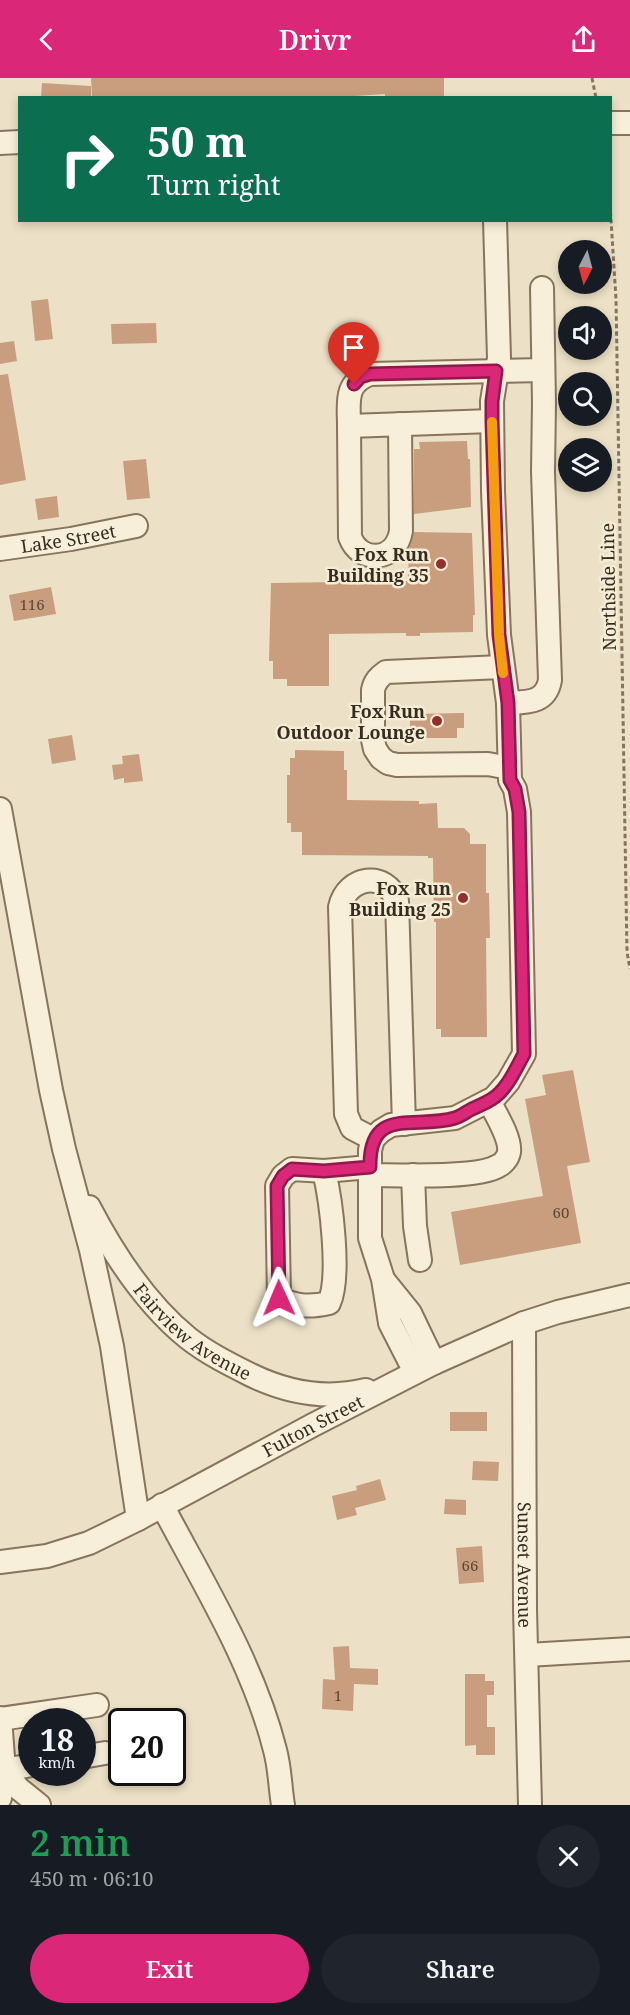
<!DOCTYPE html>
<html lang="en">
<head>
<meta charset="utf-8">
<style>
  :root { --surface:#171b24; --page:#20242c; --text:#f1f3f6; --muted:#9ea1a6; --accent:#db2777 }
  body { margin:0; font-family:"Noto Serif",serif; background:var(--page); color:var(--text); height:100vh; display:flex; flex-direction:column; font-size:22px; white-space:nowrap }
  * { box-sizing:border-box; margin:0 }
  p { font-size:20px; color:var(--muted) }
  .icon { flex:none; width:33px; height:33px; fill:none; stroke:currentColor; stroke-width:2; stroke-linecap:round; stroke-linejoin:round }
  .map { position:relative; height:1727px; overflow:hidden }
  .drawer { display:flex; flex-direction:column; background:var(--surface); flex:1 }
  .drawer>* { flex:none }
  .guide { position:absolute; left:18px; top:18px; width:594px; height:126px; border-radius:0px; box-shadow:0 3px 9px #0003; background:#0b6e4f; color:#fff; overflow:hidden }
  .needle { width:39px; rotate:186deg }
  .fabs { position:absolute; left:558px; top:162px; display:grid; gap:12px }
  .fabs a { display:grid; place-items:center; width:54px; height:54px; border-radius:50%; background:var(--surface); box-shadow:0 3px 9px #0003; font-size:30px }
  .speed { position:absolute; left:18px; top:1630px; display:flex; gap:12px; font-size:30px; font-weight:700; text-align:center }
  .speed>* { display:grid; place-content:center; width:78px; height:78px; border-radius:50%; background:var(--surface); box-shadow:0 3px 9px #0003; line-height:1 }
  .speed small { font-size:15px; font-weight:400 }
  .speed .limit { border:3px solid #111; border-radius:9px; background:#fff; color:#111 }
  .pin { position:absolute; display:grid; place-items:center; width:51px; height:51px; color:#fff; margin:-62px -26px; border-radius:50% 50% 50% 0; rotate:-45deg; box-shadow:0 0 6px #0007 }
  .pin .icon { rotate:45deg }
  .me { position:absolute; width:66px; margin:-33px; rotate:359deg; stroke-linejoin:round; filter:drop-shadow(0 0 4px #0008) }
  .turn { display:flex; align-items:center; gap:21px; height:126px; padding:0 30px; font-size:27px }
  .turn .icon { width:78px; height:78px; stroke-width:2.5 }
  .turn b { display:block; font-size:42px; line-height:51px }
  .round { display:grid; place-items:center; flex:none; width:63px; height:63px; border-radius:32px; background:var(--page) }
  .summary { display:flex; align-items:center; justify-content:space-between; height:102px; padding:0 30px }
  h1 { font-size:36px; font-weight:600; line-height:45px; color:#1e9e55 }
  .action { display:flex; gap:12px; margin-top:auto; padding:12px 30px }
  .action a { flex:1; height:69px; border-radius:36px; background:var(--accent); color:#fff; font-size:24px; font-weight:600; line-height:69px; text-align:center }
  .action a+a { background:var(--page); color:var(--text) }
  header { display:flex; justify-content:space-between; align-items:center; height:78px; padding:0 30px; background:var(--accent); color:#fff; font-size:27px; font-weight:600 }
  .map>svg:first-child { display:block }
  .building { fill:#c99e7e }
  .lines { fill:none; stroke-linecap:round; stroke-linejoin:round }
  .minor-casing { stroke:#87745c; stroke-width:26 }
  .path { stroke:#87745c; stroke-width:3; stroke-dasharray:4.5 3; stroke-linecap:butt }
  .minor { stroke:#f7efd9; stroke-width:22 }
  .route-casing { stroke:#8e194d; stroke-width:15 }
  .route { stroke:#db2777; stroke-width:10 }
  .slow { stroke:#f59e0b; stroke-width:10 }
  .poi-dot { fill:#93302f; stroke:#f4ecd5; stroke-width:2 }
  .labels { text-anchor:middle; dominant-baseline:central; stroke-width:5; stroke-linejoin:round; paint-order:stroke }
  .number-label { font-size:15px; fill:#5c4838 }
  .street-label { font-size:18px; fill:#382c20; stroke:#f4ecd5 }
  .poi-label { font-size:18px; font-weight:bold; fill:#382c20; stroke:#f4ecd5; text-anchor:end }
</style>
</head>
<body>
<header><svg class="icon" aria-label="back" viewBox="0 0 24 24"><path d="M15 5l-7 7 7 7"/></svg>Drivr<svg class="icon" aria-label="share" viewBox="0 0 24 24"><path d="M12 15V3M7 8l5-5 5 5M5 13v7h14v-7"/></svg></header>
<div class="map">
<svg width="630" height="1727" viewBox="0 0 630 1727">
  <rect width="100%" height="100%" fill="#ece1c6"/>
  <path class="building" d="M91 0H444V19L385 20V16L323 20H92Z
    M42 5 91 8V20H41Z
    M48 221 53 261 35 263 31 223Z
    M156 245 157 265 112 266 111 246Z
    M14 263 17 283 0 286V265Z
    M8 296 26 402 0 407V297Z
    M467 363 468 381H470L471 429 414 436V371H420L419 364Z
    M146 381 150 420 127 422 123 383Z
    M57 418 59 439 38 442 35 421Z
    M414 454 472 455 475 537H473V554L420 555V558H406V555L329 556V608H287V601H273V583H269L271 505 408 503 409 471Z
    M51 509 56 536 14 543 9 517Z
    M464 635V650H457V660H410V636Z
    M72 657 76 682 52 686 48 661Z
    M295 672 344 673V692H347V722L419 723V726L437 725 438 750H464L470 756V766H486V815H489L490 860H486L487 959H441V951H436V844H434L433 780H428V778L302 777V754H291V745H287V697H290V680H295Z
    M139 676 143 703 124 705V700L114 702 112 687 123 686 122 678Z
    M573 992 590 1084 567 1088 581 1165 460 1187 451 1134 543 1118 525 1021 546 1017 542 997Z
    M450 1334H487V1353H450Z
    M473 1383 499 1384 498 1403 472 1402Z
    M380 1401 386 1422 355 1430 357 1437 337 1442 332 1418 357 1412 356 1408Z
    M445 1421 466 1422V1437L444 1436Z
    M482 1468 484 1504 459 1506 456 1470Z
    M349 1568 350 1590 378 1591V1607L354 1606 353 1633 322 1631 323 1601 335 1602 333 1569Z
    M465 1596H485V1603H494V1617H487V1649H495V1677H476V1667L465 1668Z"/>
  <g class="lines">
    <defs>
      <g id="minor">
        <path d="M610 45H630"/>
        <path d="M0 65 20 64"/>
        <path d="M492 343 349 348C349 325 344 305 370 296L543 292"/>
        <path d="M349 348 350 459C360 486 396 484 401 453L400 346"/>
        <path id="s1" d="M0 471 71 461 136 448"/>
        <path d="M502 589 386 594C379 599 375 603 373 612V662L375 671 381 680 388 685 397 687 488 686 509 690"/>
        <path d="M508 625C528 624 546 625 550 602L543 394 544 325 542 210"/>
        <path d="M0 731 51 1012 64 1071 91 1172 112 1268 138 1441"/>
        <path d="M373 1061 352 1050 346 1036 340 829C347 798 386 792 397 823L404 1046"/>
        <path d="M324 1093C331 1122 341 1199 329 1225 311 1229 296 1229 279 1220L277 1108 283 1098 292 1091 324 1093 370 1089"/>
        <path d="M370 1097C397 1097 478 1101 498 1088 503 1086 508 1080 509 1074 511 1060 495 1035 489 1023"/>
        <path d="M413 1097 415 1148 420 1182"/>
        <path id="s2" d="M89 1129C114 1177 146 1226 188 1260 207 1275 229 1286 251 1297 288 1315 325 1322 366 1312"/>
        <path d="M385 1204 410 1235 434 1285"/>
        <path id="s3" d="M524 1245 525 1531 530 1727"/>
        <path d="M415 1294 390 1245 383 1201 370 1160V1072L373 1061 381 1053 391 1047 455 1040 494 1020 508 1004 524 976 519 734 515 711 510 702 508 625 499 557 493 413 492 323 499 280 495 142"/>
        <path d="M162 1427C204 1507 253 1585 275 1672 280 1690 280 1709 283 1727"/>
        <path id="s4" d="M0 1484 47 1478 89 1465 138 1441 313 1347 434 1285 524 1245 558 1234 630 1217"/>
        <path d="M527 1577 630 1571"/>
        <path d="M0 1640 4 1692 32 1687"/>
        <path d="M0 1641 97 1627"/>
        <path d="M82 1679 105 1675"/>
        <path d="M0 1720 4 1692 18 1710 39 1727"/>
      </g>
    </defs>
    <use href="#minor" class="minor-casing"/>
    <path class="path" d="M592 0 596 20
      M610 126 616 221 627 874 630 891"/>
    <use href="#minor" class="minor"/>
  </g>
  <g class="lines">
    <defs>
      <path id="route" d="M279 1220 277 1108 283 1098 292 1091 324 1093 370 1089C369 1027 416 1052 455 1040 461 1038 466 1034 472 1031 478 1028 486 1025 492 1021 507 1012 516 990 524 976L519 734 515 711 510 702 508 625 499 557 492 343V323L496 293 370 296 360 299 354 306"/>
    </defs>
    <use href="#route" class="route-casing"/>
    <use href="#route" class="route"/>
    <path class="slow" d="M492 344 499 557 503 595"/>
  </g>
  <g class="poi-dot">
    <circle cx="441" cy="486" r="6"/>
    <circle cx="437" cy="643" r="6"/>
    <circle cx="463" cy="820" r="6"/>
  </g>
  <g class="labels">
    <g class="number-label">
      <text x="32" y="526">116</text>
      <text x="561" y="1134">60</text>
      <text x="470" y="1487">66</text>
      <text x="338" y="1617">1</text>
    </g>
    <g class="street-label">
      <text stroke="none"><textPath href="#s1" startOffset="69">Lake Street</textPath></text>
      <text transform="translate(608 509) rotate(-91)">Northside Line</text>
      <text stroke="none"><textPath href="#s2" startOffset="165">Fairview Avenue</textPath></text>
      <text stroke="none"><textPath href="#s4" startOffset="344">Fulton Street</textPath></text>
      <text stroke="none"><textPath href="#s3" startOffset="242">Sunset Avenue</textPath></text>
    </g>
    <g class="poi-label">
      <text x="429" y="476">Fox Run<tspan x="429" dy="21">Building 35</tspan></text>
      <text x="425" y="633">Fox Run<tspan x="425" dy="21">Outdoor Lounge</tspan></text>
      <text x="451" y="810">Fox Run<tspan x="451" dy="21">Building 25</tspan></text>
    </g>
  </g>
</svg>
<div class="fabs">
<a><svg class="needle" viewBox="-14 -14 28 28"><path d="M0-13l5 13h-10z" fill="#e53935"/><path d="M0 13l5-13h-10z" fill="#9ea1a6"/></svg></a>
<a><svg class="icon" aria-label="sound" viewBox="0 0 24 24"><path d="M4 9h4l5-4v14l-5-4H4zM17 9q2 3 0 6"/></svg></a>
<a><svg class="icon" aria-label="search" viewBox="0 0 24 24"><circle cx="10" cy="10" r="6"/><path d="M15 15l6 6"/></svg></a>
<a><svg class="icon" aria-label="layers" viewBox="0 0 24 24"><path d="M12 4l9 5-9 5-9-5zM3 14l9 5 9-5"/></svg></a>
</div>
<div class="speed"><div>18<small>km/h</small></div><div class="limit">20</div></div>
<div class="pin" style="left:354px;top:306px;background:#d93025"><svg class="icon" aria-label="arrive" viewBox="0 0 24 24"><path d="M6 21V4h12l-3 4 3 4H6"/></svg></div>
<svg class="me" style="left:279px;top:1220px" viewBox="-20 -20 40 40"><path d="M0-17L14 15 0 8-14 15z" fill="#db2777" stroke="#fff" stroke-width="4"/></svg>
<div class="guide">
<div class="turn"><svg class="icon" aria-label="right" viewBox="0 0 24 24"><path d="M7 20v-9h11M14 6l5 5-5 5"/></svg><div><b>50 m</b>Turn right</div></div>
</div>
</div>
<section class="drawer">
<div class="summary"><div><h1>2 min</h1><p>450 m · 06:10</p></div><a class="round"><svg class="icon" aria-label="close" viewBox="0 0 24 24"><path d="M6 6l12 12M18 6L6 18"/></svg></a></div>
<div class="action"><a>Exit</a><a>Share</a></div>
</section>
</body>
</html>
